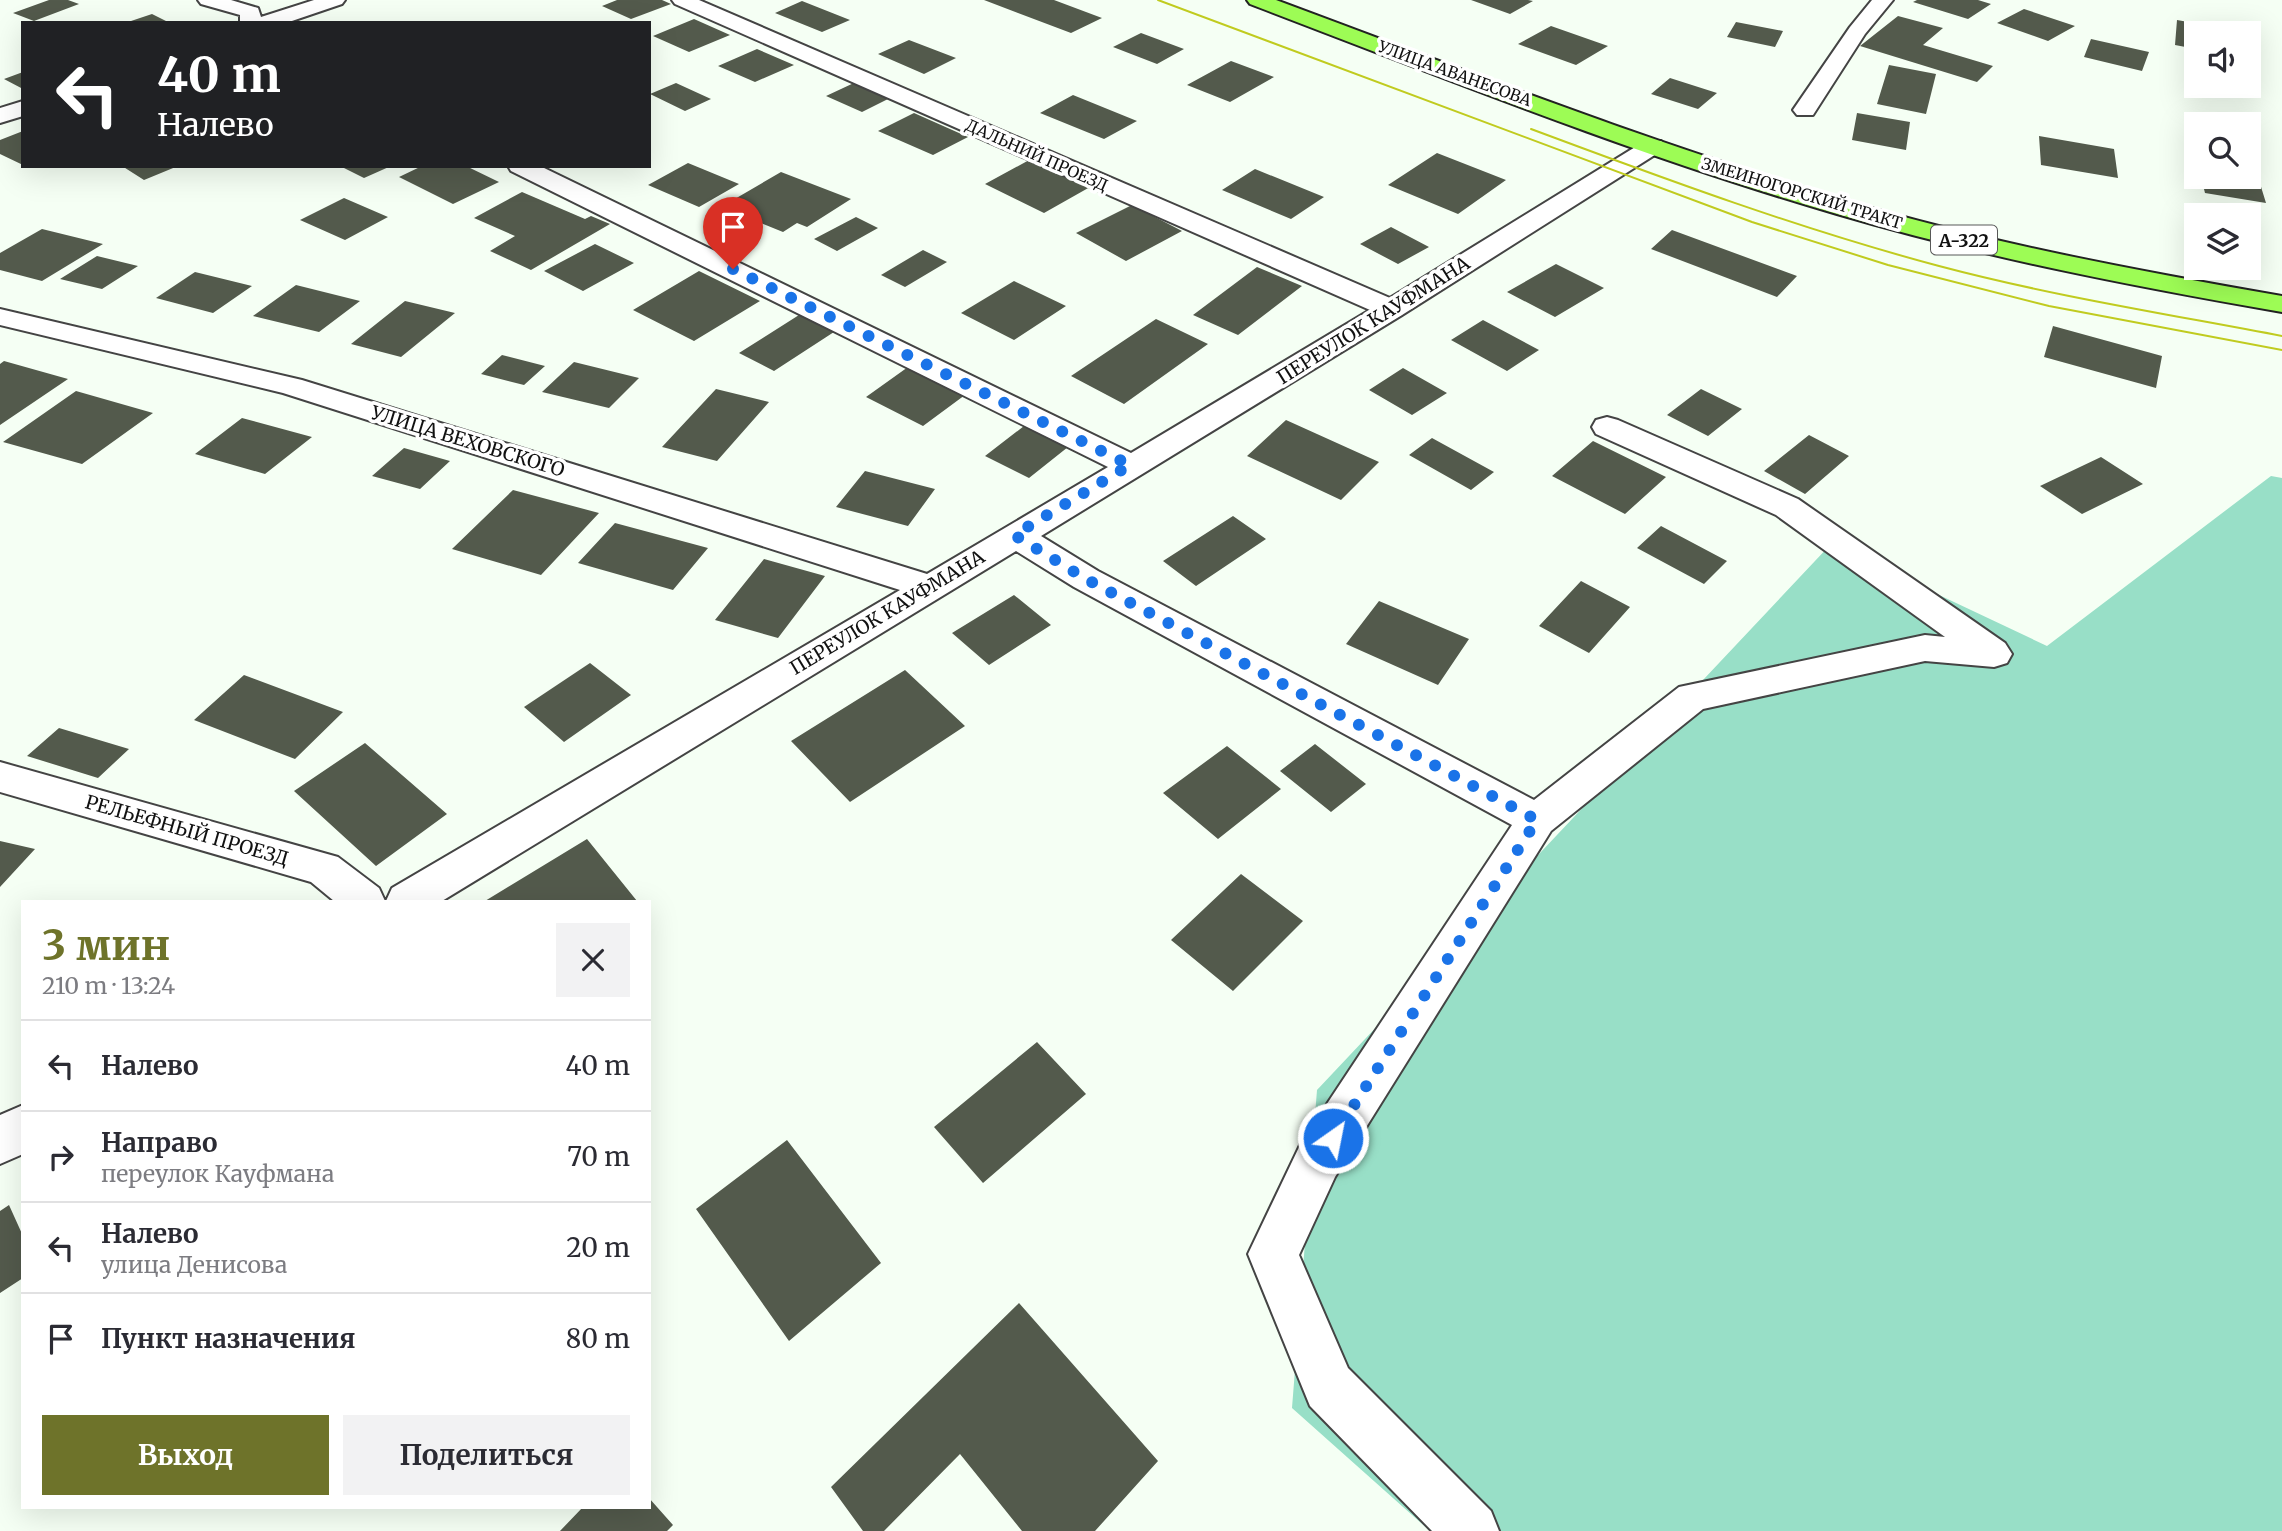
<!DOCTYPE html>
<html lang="ru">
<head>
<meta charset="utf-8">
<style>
  :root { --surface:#fff; --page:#f2f2f3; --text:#2b2b33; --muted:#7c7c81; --line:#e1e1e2; --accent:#6e732a }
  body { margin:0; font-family:Merriweather,serif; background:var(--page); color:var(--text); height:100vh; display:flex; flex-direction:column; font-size:26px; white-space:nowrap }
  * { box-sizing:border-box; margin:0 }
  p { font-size:23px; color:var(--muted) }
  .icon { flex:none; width:38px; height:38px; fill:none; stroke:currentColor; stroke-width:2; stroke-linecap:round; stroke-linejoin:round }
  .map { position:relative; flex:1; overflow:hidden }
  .sheet { position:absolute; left:21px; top:900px; width:630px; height:609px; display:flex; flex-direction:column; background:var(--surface); border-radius:0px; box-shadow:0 7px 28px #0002 }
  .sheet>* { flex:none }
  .banner { position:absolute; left:21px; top:21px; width:630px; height:147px; border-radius:0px; box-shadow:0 7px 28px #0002; background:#202124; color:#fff; overflow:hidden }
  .controls { position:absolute; left:2184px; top:21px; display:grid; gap:14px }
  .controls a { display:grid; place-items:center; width:77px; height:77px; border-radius:0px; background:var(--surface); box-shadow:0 7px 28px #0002; font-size:35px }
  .pin { position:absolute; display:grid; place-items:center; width:60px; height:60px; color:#fff; margin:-72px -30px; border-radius:50% 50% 50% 0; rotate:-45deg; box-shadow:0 0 7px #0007 }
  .pin .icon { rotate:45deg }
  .me { position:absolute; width:77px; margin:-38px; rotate:33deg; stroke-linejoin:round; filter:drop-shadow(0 0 5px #0008) }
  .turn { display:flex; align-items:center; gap:24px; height:147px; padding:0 21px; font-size:32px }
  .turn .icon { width:91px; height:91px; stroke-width:2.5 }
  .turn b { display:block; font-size:49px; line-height:60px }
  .round { display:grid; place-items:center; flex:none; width:74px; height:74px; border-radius:0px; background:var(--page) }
  .headline { display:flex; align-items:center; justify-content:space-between; height:119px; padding:0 21px }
  h1 { font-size:42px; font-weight:700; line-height:52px; color:var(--accent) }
  .button { display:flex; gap:14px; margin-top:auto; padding:14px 21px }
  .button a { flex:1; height:80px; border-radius:0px; background:var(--accent); color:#fff; font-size:28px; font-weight:700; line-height:80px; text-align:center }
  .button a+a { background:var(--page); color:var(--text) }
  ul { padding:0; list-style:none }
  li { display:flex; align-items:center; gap:21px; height:91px; padding:0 21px; border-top:2px solid var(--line) }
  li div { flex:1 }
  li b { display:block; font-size:26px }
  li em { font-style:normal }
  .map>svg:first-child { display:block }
  .forest { fill:#98dfc7 }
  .building { fill:#535a4c }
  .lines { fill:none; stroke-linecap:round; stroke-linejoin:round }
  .minor-casing { stroke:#444; stroke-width:4 }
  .highway-casing { stroke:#222; stroke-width:4 }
  .minor { fill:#fff; fill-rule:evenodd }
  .highway { fill:#9dfc55; fill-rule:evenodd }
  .tram { stroke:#c0cb1f; stroke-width:2 }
  .route { stroke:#1a73e8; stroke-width:12; stroke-dasharray:0 21.6 }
  .labels { text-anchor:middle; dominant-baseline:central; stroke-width:7; stroke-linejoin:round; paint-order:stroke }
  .far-street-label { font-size:16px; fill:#111; stroke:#fff }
  .shield { fill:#fff; stroke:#585858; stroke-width:2 }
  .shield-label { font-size:18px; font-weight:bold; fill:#111 }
  .street-label { font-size:19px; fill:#111; stroke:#fff }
</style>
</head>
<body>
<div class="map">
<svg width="2282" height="1531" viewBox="0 0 2282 1531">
  <rect width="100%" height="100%" fill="#f5fff4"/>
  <path class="forest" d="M2271 476 2282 478V1531H1430L1292 1408 1317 1090 1831 544 2047 646Z"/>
  <path class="building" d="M49 0H68L79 4 34 21 13 13Z
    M617 0H662L671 4 631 19 602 6Z
    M984 0H1054L1102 18 1071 33Z
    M1471 0H1528L1533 1 1510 14Z
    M1917 0H1978L1991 4 1968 19 1913 2Z
    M802 1 850 20 822 32 775 13Z
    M2024 9 2075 26 2048 41 1997 23Z
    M152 14 170 23H129L128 22Z
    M1898 16 1943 28 1923 45 1993 66 1977 82 1860 46Z
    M694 19 730 35 689 52 653 36Z
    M2177 20 2228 29V33H2196V49L2175 45Z
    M1736 22 1783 31 1775 47 1727 37Z
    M1551 26 1608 46 1576 65 1518 44Z
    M1141 33 1184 49 1157 64 1113 47Z
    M2091 39 2149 52 2142 71 2084 57Z
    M909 40 956 58 924 74 878 54Z
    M757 49 794 65 755 82 718 66Z
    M1231 61 1274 77 1230 102 1187 85Z
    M1889 65 1936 74 1926 114 1877 104Z
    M23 72V89L4 79Z
    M1670 78 1717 93 1698 109 1651 94Z
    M856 82 892 97 862 112 826 96Z
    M676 83 711 99 685 111 650 94Z
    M1073 95 1137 121 1104 139 1040 113Z
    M914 113 968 137 933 155 878 131Z
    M1857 113 1910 122 1906 150 1852 140Z
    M23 131V165L0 154V140Z
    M2039 136 2114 149 2118 178 2041 165Z
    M1437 153 1506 180 1458 214 1388 185Z
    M1031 159 1090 187 1044 213 985 184Z
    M688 163 739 184 699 207 648 185Z
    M122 166H178L144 180Z
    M340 166H391L364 178Z
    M422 166H466L499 182 453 204 399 177Z
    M1255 169 1324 197 1291 219 1222 190Z
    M781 172 851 199 807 227 797 223 783 232 721 207Z
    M2249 176 2258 177 2266 203 2205 193 2201 177Z
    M522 192 585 219 591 216 610 224 531 270 490 251 515 236 474 218Z
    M344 198 388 217 345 240 300 220Z
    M1132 205 1182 231 1126 261 1076 233Z
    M856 217 878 228 837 251 814 239Z
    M1391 227 1429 247 1398 264 1360 244Z
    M42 229 103 244 42 281 0 270V253Z
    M1672 230 1797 276 1777 297 1651 249Z
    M595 244 634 263 583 291 544 271Z
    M923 250 947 262 905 287 881 275Z
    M97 256 138 266 102 289 60 279Z
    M1556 264 1604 288 1555 317 1507 292Z
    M1257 267 1302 286 1238 335 1193 315Z
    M699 271 760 301 694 341 633 310Z
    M195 272 252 286 213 313 156 298Z
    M1014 281 1066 306 1014 340 961 313Z
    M296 285 360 301 319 332 253 316Z
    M405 301 455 313 401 357 351 344Z
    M799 315 834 332 774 371 739 353Z
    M1156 319 1208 344 1124 404 1071 376Z
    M1483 320 1539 350 1507 371 1451 340Z
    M2053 326 2162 356 2156 388 2044 357Z
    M502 355 545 366 524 385 481 374Z
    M4 361 68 379 0 425V364Z
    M574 362 639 378 609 408 542 392Z
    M908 367 965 395 923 426 866 397Z
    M1403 368 1447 393 1412 415 1369 390Z
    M716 389 769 402 717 461 662 447Z
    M1701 389 1742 409 1708 436 1667 415Z
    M76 391 153 413 82 464 3 442Z
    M242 418 312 437 265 474 195 454Z
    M1286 420 1379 462 1341 500 1247 456Z
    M1024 426 1068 447 1029 478 985 456Z
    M1809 435 1849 456 1805 494 1764 471Z
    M1432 438 1494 472 1471 490 1409 455Z
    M1593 441 1666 477 1625 514 1552 476Z
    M404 448 450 461 420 489 372 476Z
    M2101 457 2143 484 2082 514 2040 486Z
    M865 471 935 489 908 526 836 507Z
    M513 490 599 513 541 575 452 549Z
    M1233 516 1266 539 1196 586 1163 561Z
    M615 523 708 548 673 590 578 563Z
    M1661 526 1727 561 1704 584 1637 548Z
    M764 559 825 576 778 638 715 620Z
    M1581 581 1630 607 1589 653 1539 626Z
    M1014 595 1051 625 989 665 952 633Z
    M1379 601 1469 639 1438 685 1346 644Z
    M590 663 631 695 564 742 524 707Z
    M905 670 965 726 850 802 791 741Z
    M244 675 343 712 295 759 194 720Z
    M59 728 129 749 98 778 27 756Z
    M365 743 447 814 376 866 294 791Z
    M1315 744 1366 784 1331 812 1280 771Z
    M1227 746 1281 789 1218 839 1163 793Z
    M587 839 637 901H485Z
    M0 841 35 849 0 887Z
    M1241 874 1303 921 1233 991 1171 940Z
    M1037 1042 1086 1094 983 1183 934 1127Z
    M787 1140 881 1263 789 1341 696 1209Z
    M9 1205 23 1236V1278L0 1293V1211Z
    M1019 1303 1158 1461 1095 1531H1022L960 1454 884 1531H863L831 1487Z
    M649 1498 673 1525 667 1531H560L583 1507H649Z"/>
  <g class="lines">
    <defs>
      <path id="minor" d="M198 0H231L258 8 261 17 314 0H345L342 4 286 23H240V15L201 4Z
        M672 0H699L1390 298 1645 141H1661L1665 146 1661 151 1402 315 1041 536 1098 571 1534 800 1679 687 1925 635 1945 637 1776 515 1596 434 1592 427 1596 420 1607 417 1618 420 1798 499 2005 643 2012 654 2007 663 1994 667 1925 661 1703 709 1551 831 1335 1177 1299 1255 1348 1368 1491 1511 1499 1531H1432L1310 1406 1248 1254 1301 1143 1512 825 1074 587 1016 551 442 901H386L392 888 900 590 283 393 0 325V309L302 380 927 574 1108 467 511 171 508 166H540L1131 453 1370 310 675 4Z
        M1872 0H1893L1865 34 1813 115H1797L1793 110 1850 27Z
        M23 101V116L0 123V108Z
        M0 762 338 857 379 888 385 901H334L311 882 0 792Z
        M23 1105V1154L0 1164V1115Z"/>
      <path id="highway" d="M1247 0H1276C1467 71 1658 146 1854 203 1994 244 2138 271 2282 296V312C2132 286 1983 257 1837 214 1638 156 1444 78 1250 4Z"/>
    </defs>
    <use href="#minor" class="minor-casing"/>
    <use href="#highway" class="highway-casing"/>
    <use href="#minor" class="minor"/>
    <use href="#highway" class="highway"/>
    <path class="tram" d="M1158 0 1752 222 1888 265 2049 306 2282 350
      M1531 129C1665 179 1800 229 1939 266 2052 296 2167 314 2282 336"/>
  </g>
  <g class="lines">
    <path class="route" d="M733 269 1130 465 1014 535 1086 579 1537 820 1333 1138"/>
  </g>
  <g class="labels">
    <g class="far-street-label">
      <text transform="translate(1455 73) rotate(20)">УЛИЦА АВАНЕСОВА</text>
      <text transform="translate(1037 155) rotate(24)">ДАЛЬНИЙ ПРОЕЗД</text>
      <text transform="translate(1802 193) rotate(17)">ЗМЕИНОГОРСКИЙ ТРАКТ</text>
    </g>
    <rect class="shield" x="1931" y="225.5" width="66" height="29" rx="5"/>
    <g class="shield-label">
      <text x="1964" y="240">А-322</text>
    </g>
    <g class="street-label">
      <text transform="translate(1373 320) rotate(-32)">ПЕРЕУЛОК КАУФМАНА</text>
      <text transform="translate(468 441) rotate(17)">УЛИЦА ВЕХОВСКОГО</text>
      <text transform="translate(887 612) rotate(-31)">ПЕРЕУЛОК КАУФМАНА</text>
      <text transform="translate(187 830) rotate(16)">РЕЛЬЕФНЫЙ ПРОЕЗД</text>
    </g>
  </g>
</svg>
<div class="controls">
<a><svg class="icon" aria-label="sound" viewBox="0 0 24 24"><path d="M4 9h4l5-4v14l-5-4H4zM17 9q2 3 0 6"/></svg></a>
<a><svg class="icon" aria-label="search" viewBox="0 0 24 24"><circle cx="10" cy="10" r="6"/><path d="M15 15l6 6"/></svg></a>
<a><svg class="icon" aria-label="layers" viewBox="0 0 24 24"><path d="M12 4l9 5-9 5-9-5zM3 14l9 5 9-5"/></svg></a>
</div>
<div class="pin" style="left:733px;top:269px;background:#d93025"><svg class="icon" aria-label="arrive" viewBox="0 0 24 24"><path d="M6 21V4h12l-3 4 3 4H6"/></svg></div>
<svg class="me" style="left:1333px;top:1138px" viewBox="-20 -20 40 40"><circle r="17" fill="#1a73e8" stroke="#fff" stroke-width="3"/><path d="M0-11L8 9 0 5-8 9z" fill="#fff"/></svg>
<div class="banner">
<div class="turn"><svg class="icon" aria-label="left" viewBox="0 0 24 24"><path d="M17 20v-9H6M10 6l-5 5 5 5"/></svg><div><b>40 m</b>Налево</div></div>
</div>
<section class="sheet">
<div class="headline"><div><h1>3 мин</h1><p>210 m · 13:24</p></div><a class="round"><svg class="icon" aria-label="close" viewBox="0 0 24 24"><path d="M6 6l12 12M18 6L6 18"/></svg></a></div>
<ul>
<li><svg class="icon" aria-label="left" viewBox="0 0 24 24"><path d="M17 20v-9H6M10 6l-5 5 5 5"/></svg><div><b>Налево</b></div><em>40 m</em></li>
<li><svg class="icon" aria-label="right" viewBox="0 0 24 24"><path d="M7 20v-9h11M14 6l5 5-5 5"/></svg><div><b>Направо</b><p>переулок Кауфмана</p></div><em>70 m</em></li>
<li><svg class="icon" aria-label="left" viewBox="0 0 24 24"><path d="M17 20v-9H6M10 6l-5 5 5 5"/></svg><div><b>Налево</b><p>улица Денисова</p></div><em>20 m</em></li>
<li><svg class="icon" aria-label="arrive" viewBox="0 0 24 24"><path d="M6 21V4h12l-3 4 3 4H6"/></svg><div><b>Пункт назначения</b></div><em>80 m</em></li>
</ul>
<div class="button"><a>Выход</a><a>Поделиться</a></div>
</section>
</div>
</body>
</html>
